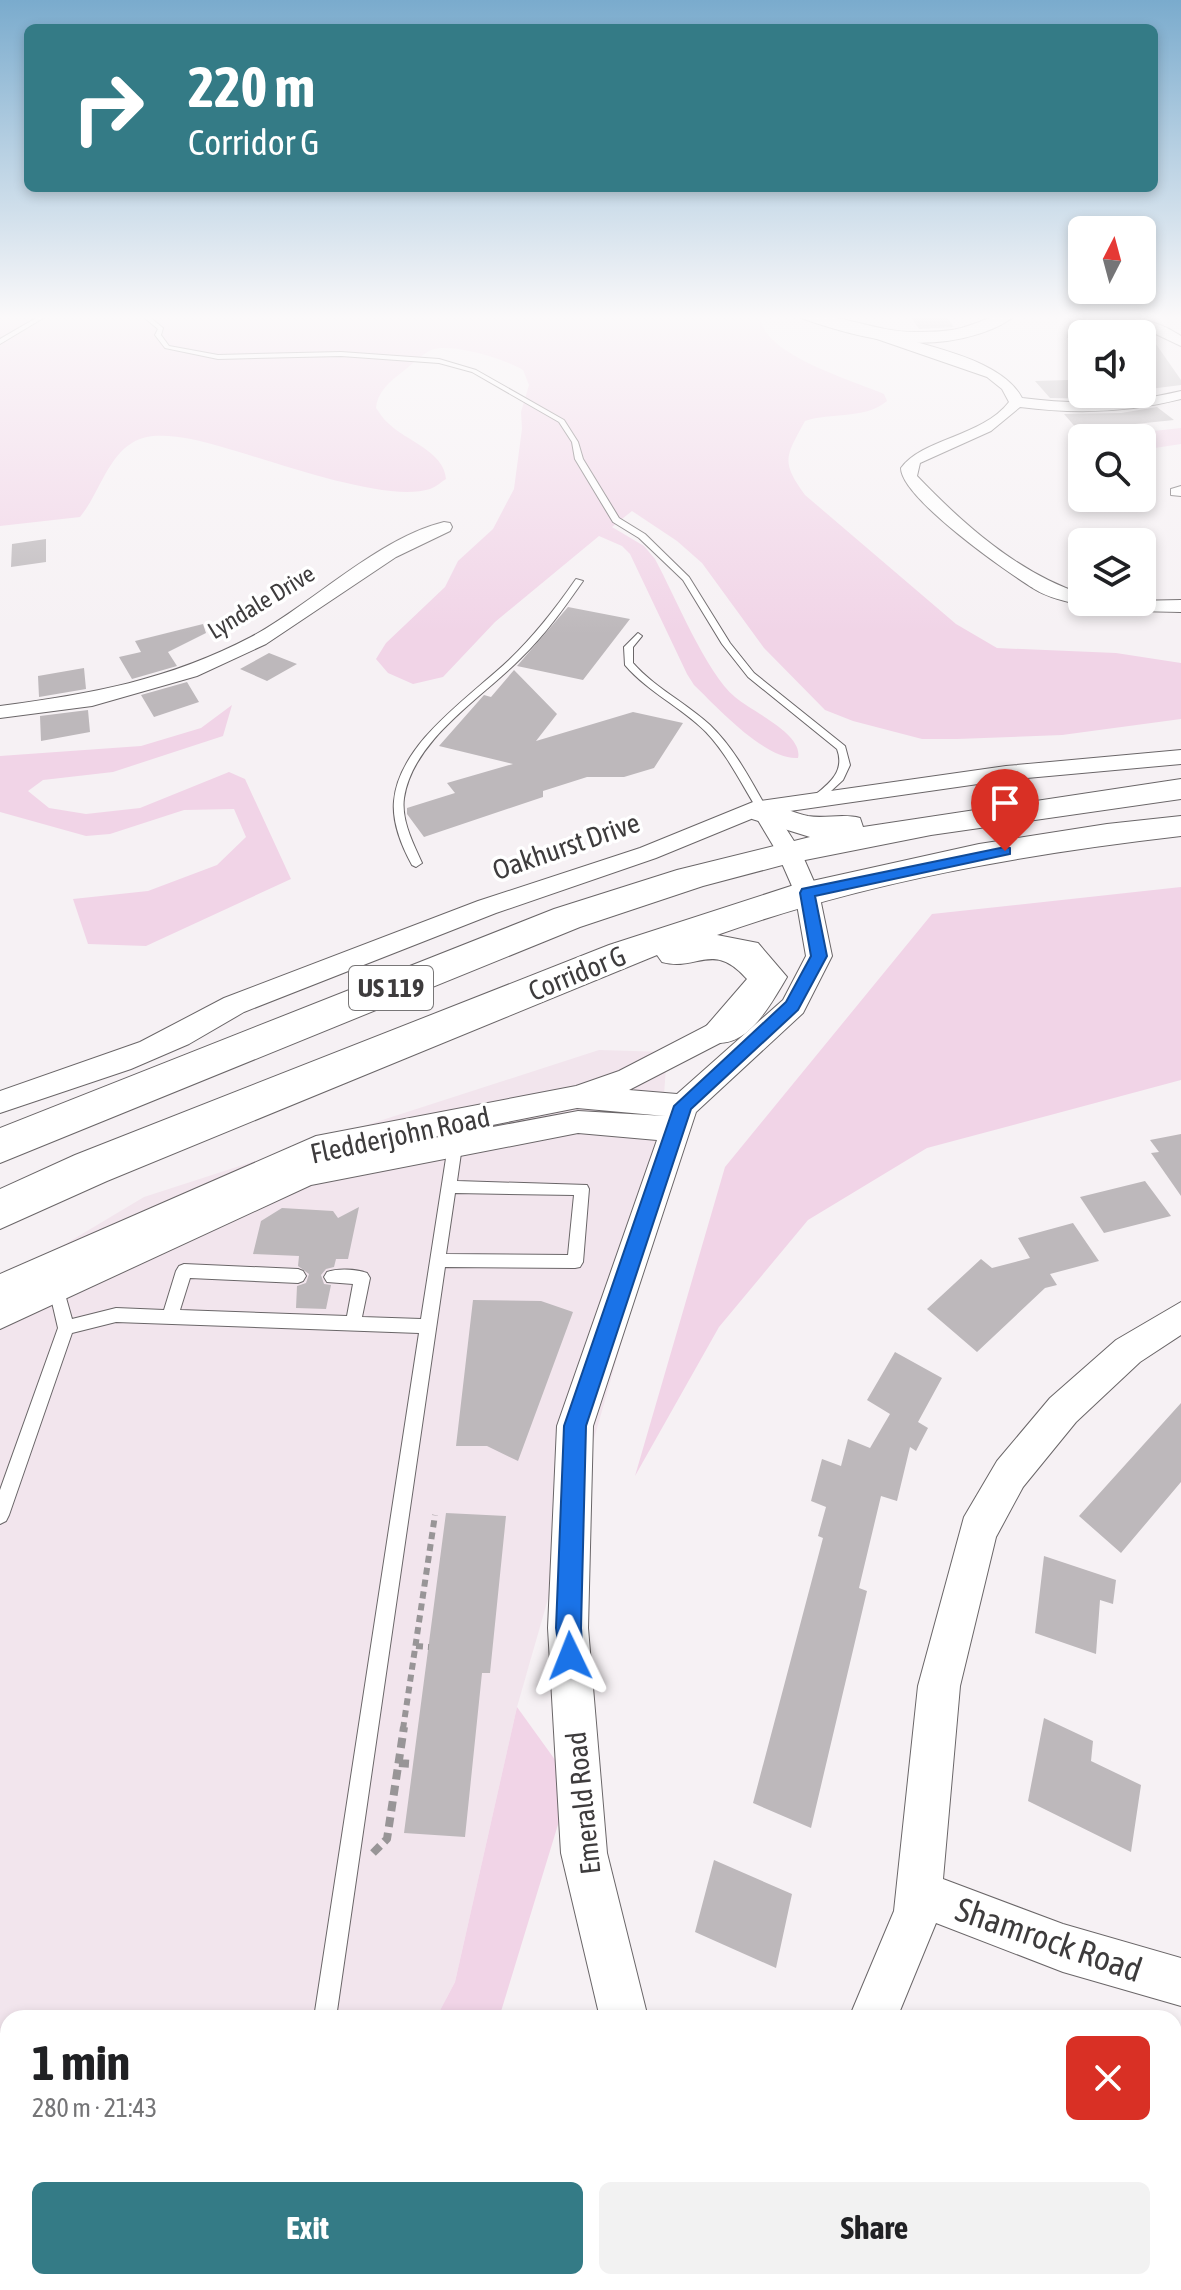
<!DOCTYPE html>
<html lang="en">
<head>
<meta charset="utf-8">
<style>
  :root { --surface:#fff; --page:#f2f2f2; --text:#202124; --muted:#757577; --accent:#347b86 }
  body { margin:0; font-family:"Asap Condensed",sans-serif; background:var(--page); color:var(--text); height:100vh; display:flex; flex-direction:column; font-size:30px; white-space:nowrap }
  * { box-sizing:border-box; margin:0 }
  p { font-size:26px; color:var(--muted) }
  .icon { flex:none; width:44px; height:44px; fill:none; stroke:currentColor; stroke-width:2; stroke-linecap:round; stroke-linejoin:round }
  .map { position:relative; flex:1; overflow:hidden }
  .side { position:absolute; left:0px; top:2010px; width:1182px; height:280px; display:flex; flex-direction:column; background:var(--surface); border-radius:24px 24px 0 0; box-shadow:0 4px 12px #0003 }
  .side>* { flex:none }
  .guide { position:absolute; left:24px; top:24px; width:1134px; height:168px; border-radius:12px; box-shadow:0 4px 12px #0003; background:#347b86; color:#fff; overflow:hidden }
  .needle { width:52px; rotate:6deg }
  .fabs { position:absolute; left:1068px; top:216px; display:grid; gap:16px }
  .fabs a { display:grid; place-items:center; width:88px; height:88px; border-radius:12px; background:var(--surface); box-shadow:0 4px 12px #0003; font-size:40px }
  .pin { position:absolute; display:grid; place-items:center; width:68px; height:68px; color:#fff; margin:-82px -34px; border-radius:50% 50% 50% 0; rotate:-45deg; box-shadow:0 0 8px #0007 }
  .pin .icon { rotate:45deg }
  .me { position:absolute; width:88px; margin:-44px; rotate:358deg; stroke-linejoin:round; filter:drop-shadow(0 0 6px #0008) }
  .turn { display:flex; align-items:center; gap:28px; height:168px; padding:0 32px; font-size:36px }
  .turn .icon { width:104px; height:104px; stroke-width:2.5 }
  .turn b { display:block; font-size:56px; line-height:68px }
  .round { display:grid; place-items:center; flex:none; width:84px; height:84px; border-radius:12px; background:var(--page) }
  .head { display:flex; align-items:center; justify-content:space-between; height:136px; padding:0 32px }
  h1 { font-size:48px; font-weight:700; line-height:60px }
  .primary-button { display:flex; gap:16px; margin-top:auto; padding:16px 32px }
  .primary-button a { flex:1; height:92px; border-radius:12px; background:var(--accent); color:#fff; font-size:32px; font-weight:700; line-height:92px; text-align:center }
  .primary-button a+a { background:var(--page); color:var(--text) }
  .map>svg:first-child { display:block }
  .built { fill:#f2e5ed }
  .green { fill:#f1d4e7 }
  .building { fill:#bdb8bb }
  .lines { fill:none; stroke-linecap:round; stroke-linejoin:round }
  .lane-casing { stroke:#6a6668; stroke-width:2 }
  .street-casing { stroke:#6a6668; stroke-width:2 }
  .secondary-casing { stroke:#6a6668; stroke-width:2 }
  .highway-casing { stroke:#6a6668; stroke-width:2 }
  .path-far1 { stroke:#989597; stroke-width:6; stroke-dasharray:7 5; stroke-linecap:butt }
  .path { stroke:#989597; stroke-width:8; stroke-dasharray:10 6; stroke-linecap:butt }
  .lane { fill:#fff; fill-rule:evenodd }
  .street { fill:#fff; fill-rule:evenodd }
  .secondary { fill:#fff; fill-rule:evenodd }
  .highway { fill:#fff; fill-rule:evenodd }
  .route { fill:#1a73e8; stroke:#114b97; stroke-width:2 }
  .labels { text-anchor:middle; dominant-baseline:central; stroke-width:7; stroke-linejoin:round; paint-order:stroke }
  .far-street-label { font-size:24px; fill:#3e3c3d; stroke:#fff }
  .shield { fill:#fff; stroke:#787677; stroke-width:2 }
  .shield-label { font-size:26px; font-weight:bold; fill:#3e3c3d }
  .street-label { font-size:28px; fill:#3e3c3d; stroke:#fff }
  .near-street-label { font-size:34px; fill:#3e3c3d; stroke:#fff }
</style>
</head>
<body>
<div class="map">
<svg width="1181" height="2290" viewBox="0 0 1181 2290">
  <rect width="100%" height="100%" fill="#f6f1f4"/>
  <path class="built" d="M599 1050 667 1052 655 1226 517 1707 455 1982 436 2018H8V2282H422L425 2290H0V1283L144 1197Z"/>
  <path class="green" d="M0 314H760C759 354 853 380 884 394L887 401C864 420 831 412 805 421 786 456 780 461 805 495L956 624 997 648 1116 653 1181 663V719L1062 735 957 739H922L853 721 825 710 764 648 702 563 677 541 632 511 612 527 644 546 655 559C675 596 706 673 735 697 751 711 804 734 798 758 766 761 717 707 694 685L687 674 630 554 622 546 599 536 495 622 443 677 413 684 388 673 376 659 386 643 445 587 458 561 493 529 514 489 522 429 521 412 529 385 523 370C506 359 450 342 431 350 421 355 410 366 401 373 389 382 377 393 376 408 380 413 383 419 388 423 406 441 444 451 446 479 441 482 436 487 430 489 379 505 250 451 191 439 172 436 149 432 132 443 107 458 99 494 80 517L0 526Z
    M1181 428V444L1142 450V438H1088Z
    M232 705 223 736 113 772 43 780 28 791 49 808 86 814 140 808 229 772 245 779 291 879 146 946 88 944 73 899 148 891 217 865 246 837 234 809 184 810 110 834 86 836 0 812V756L141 746 201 728Z
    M1181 887V1080L927 1148 808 1220 719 1327 635 1476 725 1167 932 914Z
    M517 1707 571 1782 499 2018H436L455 1982Z
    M422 2282H526L535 2290H425Z"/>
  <path class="building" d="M909 314H944L954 327 919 329Z
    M1069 317 1076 321 1128 328 1067 338Z
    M1142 331 1149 334 1181 380V385L1142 390Z
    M1068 380 1081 394 1141 396 1102 399 1050 398 1035 381Z
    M1157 407 1174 420 1078 430 1064 414 1121 413Z
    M46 539V562L11 567 12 544Z
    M568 607 630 619 583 680 517 666Z
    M203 624 206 633 168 652 177 666 132 679 119 657 141 652 135 641Z
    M269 653 297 664 267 681 240 669Z
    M84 668 86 689 39 697 38 676Z
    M514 670 557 714 536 741 633 712 683 723 654 768 624 777H587L543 791V797L424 837 407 814V808L455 793 447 783 513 764 439 746 484 695 491 697Z
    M187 682 199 702 154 717 141 695Z
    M88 710 90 732 41 741 40 716Z
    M1181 1134V1196L1151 1153 1159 1152 1150 1140Z
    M1145 1181 1171 1216 1104 1233 1080 1197Z
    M359 1207 348 1259H336L334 1267 326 1269 321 1275 324 1284 331 1285 326 1309 296 1308 297 1286 306 1283 309 1274 298 1266 299 1256 253 1254 261 1221 282 1208 333 1211 338 1218Z
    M1073 1223 1099 1261 1050 1274 1057 1285 1045 1288 977 1352 927 1309 981 1259 992 1268 1030 1258 1018 1238Z
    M473 1300 541 1301 573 1312 518 1461 487 1446H456Z
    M895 1352 942 1378 918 1422 928 1428 916 1451 910 1447 897 1501 881 1496 859 1588 867 1591 811 1828 753 1803 823 1538 818 1536 826 1507 811 1501 822 1459 841 1466 848 1439 870 1448 890 1414 867 1400Z
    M1181 1403V1482L1121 1553 1079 1516Z
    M446 1513 506 1516 490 1673H482L465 1837 404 1833Z
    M1044 1556 1116 1580 1113 1604 1100 1600 1096 1654 1035 1633Z
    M1044 1718 1093 1741 1091 1761 1141 1785 1131 1852 1028 1801Z
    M714 1860 792 1894 776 1968 695 1932Z"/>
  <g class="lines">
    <defs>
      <path id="lane" d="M43 314H50L0 344V339Z
        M140 314H146L163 328 161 335 169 346 218 355 341 352 439 359 476 370 564 420 578 442 583 459 619 518 645 534 689 577 730 643 754 673 845 746 850 765 843 780 818 803H810V799C827 785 846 773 837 749L748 677 722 644 683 580 639 538 613 522 575 459 572 442 559 422 472 372 439 363 341 356 218 359 165 348 155 335 158 329Z
        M576 579 583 581C564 608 545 635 521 658 482 698 413 739 404 798 401 820 413 843 422 863L416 867 412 865C402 847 392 822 394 801 399 743 470 697 509 660 534 636 556 608 576 579Z
        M638 633 642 636 633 647V663C655 688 685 702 710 725 734 748 750 779 766 807L765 809H757C741 783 727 754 706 732 681 707 648 692 625 665L624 647Z
        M456 1134 461 1135 463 1139 457 1181 587 1185 589 1189 583 1262 580 1267 575 1268 445 1267 336 2018H314L419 1333 116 1322 72 1333 9 1515 6 1521 0 1524V1490L58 1328 48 1285 51 1280 56 1278 61 1280 72 1319 116 1308 164 1310 176 1271 179 1266 184 1264 298 1269 303 1271 306 1276 303 1281 298 1283 190 1278 180 1310 347 1316 353 1284 327 1282 324 1277 327 1272C338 1268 356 1269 367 1273L370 1278 362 1317 421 1319 449 1139 451 1135ZM455 1193 574 1195 568 1255 446 1254Z
        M0 2224 8 2225V2249L0 2248Z
        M290 2282H316L319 2290H293Z"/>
      <path id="street" d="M1070 314C1107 312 1149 314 1181 336V346L1141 327 1076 318Z
        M874 332H882C924 346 1001 358 1022 398 1076 405 1128 404 1181 391V399C1127 413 1074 414 1020 407L991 431 920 463 917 476C963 524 1018 573 1082 594V602L1181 600V612C1146 611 1110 612 1077 604 1064 601 1047 597 1036 590 1008 573 901 498 901 468 923 438 982 437 1009 402L1002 389 987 377 874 338Z
        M1181 486V496L1171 495V489Z
        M444 522 450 523 452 527 450 531 396 557 266 644 197 676 92 706 0 718V706C91 694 169 680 251 637 311 605 378 538 444 522Z
        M1181 750V764L1006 780 776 813 801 852 819 893 832 956 803 1013 696 1112 593 1426 588 1628 607 1853 648 2018H600L561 1853 548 1628 557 1426 657 1140 578 1133 311 1185 0 1329V1274L316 1136 576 1086 619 1071 731 1013 741 1010 751 1013 755 1020 751 1027 629 1090 677 1094 783 1000 806 956 795 893 777 852 756 817 656 858 496 913 244 1012 189 1044 131 1069 0 1113V1091L140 1042 224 998 478 901 640 848 753 802 1006 766ZM577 1108 665 1116 578 1111 322 1159Z
        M1181 1302V1335L1140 1362 1076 1422 1023 1487 996 1537 960 1686 943 1879 1063 1924 1181 1958V2006L1063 1972 936 1923 897 2018H849L894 1911 918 1686 964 1517 997 1461 1050 1398 1116 1340Z"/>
      <path id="secondary" d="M798 314C837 312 874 332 914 332 928 332 943 332 957 329 979 324 993 313 1016 314 1006 324 991 330 978 334 918 353 858 338 801 318Z"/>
      <path id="highway" d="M1181 779V799L931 835 790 863 703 886 580 927 0 1163V1128L554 909 677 870 810 837 752 819 747 812 752 805C773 800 788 812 808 816 825 819 843 813 860 818L863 827Z
        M1181 816V836C1024 854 866 882 717 935L758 943 787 977C770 1005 746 1053 708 1041L702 1031 747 979C712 940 698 972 662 962L657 955 107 1181 0 1229V1189L75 1155 609 945 794 885 979 844 1107 824Z"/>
    </defs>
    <use href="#lane" class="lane-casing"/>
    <use href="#street" class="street-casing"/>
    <use href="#secondary" class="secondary-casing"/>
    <use href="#highway" class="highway-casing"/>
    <path class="path-far1" d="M416 1646 429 1647
      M403 1729 435 1515"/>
    <path class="path" d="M399 1763 414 1764
      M373 1853 387 1839 404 1727"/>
    <use href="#lane" class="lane"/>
    <use href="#street" class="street"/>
    <use href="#secondary" class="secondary"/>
    <use href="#highway" class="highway"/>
  </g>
  <linearGradient id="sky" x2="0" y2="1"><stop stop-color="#7aabcd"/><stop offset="0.5" stop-color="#fbf9fa"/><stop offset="1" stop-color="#fbf9fa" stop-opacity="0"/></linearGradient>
  <rect width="1181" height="634" fill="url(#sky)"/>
  <path class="route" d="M1005 847 1010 848V854L815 896 827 956 798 1010 691 1109 586 1426 581 1628 583 1656 579 1665 570 1668 561 1665 556 1628 564 1426 674 1106 786 1002 811 956 800 893 802 889Z"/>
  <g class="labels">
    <g class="far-street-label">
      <text transform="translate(261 602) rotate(-31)">Lyndale Drive</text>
    </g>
    <rect class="shield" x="349" y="966" width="84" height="44" rx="6"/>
    <g class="shield-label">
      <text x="391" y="988">US 119</text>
    </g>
    <g class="street-label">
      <text transform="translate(566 846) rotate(-19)">Oakhurst Drive</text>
      <text transform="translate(577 973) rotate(-22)">Corridor G</text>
      <text transform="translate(400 1135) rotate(-12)">Fledderjohn Road</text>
      <text transform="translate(583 1803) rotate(-96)">Emerald Road</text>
    </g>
    <g class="near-street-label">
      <text transform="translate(1049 1939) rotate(19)">Shamrock Road</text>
    </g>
  </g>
</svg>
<div class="fabs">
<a><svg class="needle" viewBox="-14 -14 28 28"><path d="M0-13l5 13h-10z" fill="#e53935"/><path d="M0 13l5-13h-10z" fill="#757577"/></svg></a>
<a><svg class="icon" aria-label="sound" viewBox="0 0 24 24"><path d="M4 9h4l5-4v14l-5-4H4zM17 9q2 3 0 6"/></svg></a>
<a><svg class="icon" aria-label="search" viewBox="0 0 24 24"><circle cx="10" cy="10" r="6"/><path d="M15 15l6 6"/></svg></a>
<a><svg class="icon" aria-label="layers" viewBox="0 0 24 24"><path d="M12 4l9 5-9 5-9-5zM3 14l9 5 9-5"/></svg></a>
</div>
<div class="pin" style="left:1005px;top:851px;background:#d93025"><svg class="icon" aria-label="arrive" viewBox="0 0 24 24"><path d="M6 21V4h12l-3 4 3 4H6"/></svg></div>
<svg class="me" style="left:570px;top:1656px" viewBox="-20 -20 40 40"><path d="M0-17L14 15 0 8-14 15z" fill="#1a73e8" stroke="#fff" stroke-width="4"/></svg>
<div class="guide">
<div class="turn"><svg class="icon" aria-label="right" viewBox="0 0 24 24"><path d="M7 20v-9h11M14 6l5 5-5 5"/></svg><div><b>220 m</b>Corridor G</div></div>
</div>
<section class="side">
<div class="head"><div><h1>1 min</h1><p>280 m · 21:43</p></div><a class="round" style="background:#d93025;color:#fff"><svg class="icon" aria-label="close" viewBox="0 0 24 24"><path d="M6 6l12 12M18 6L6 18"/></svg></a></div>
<div class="primary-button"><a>Exit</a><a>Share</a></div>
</section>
</div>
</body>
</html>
